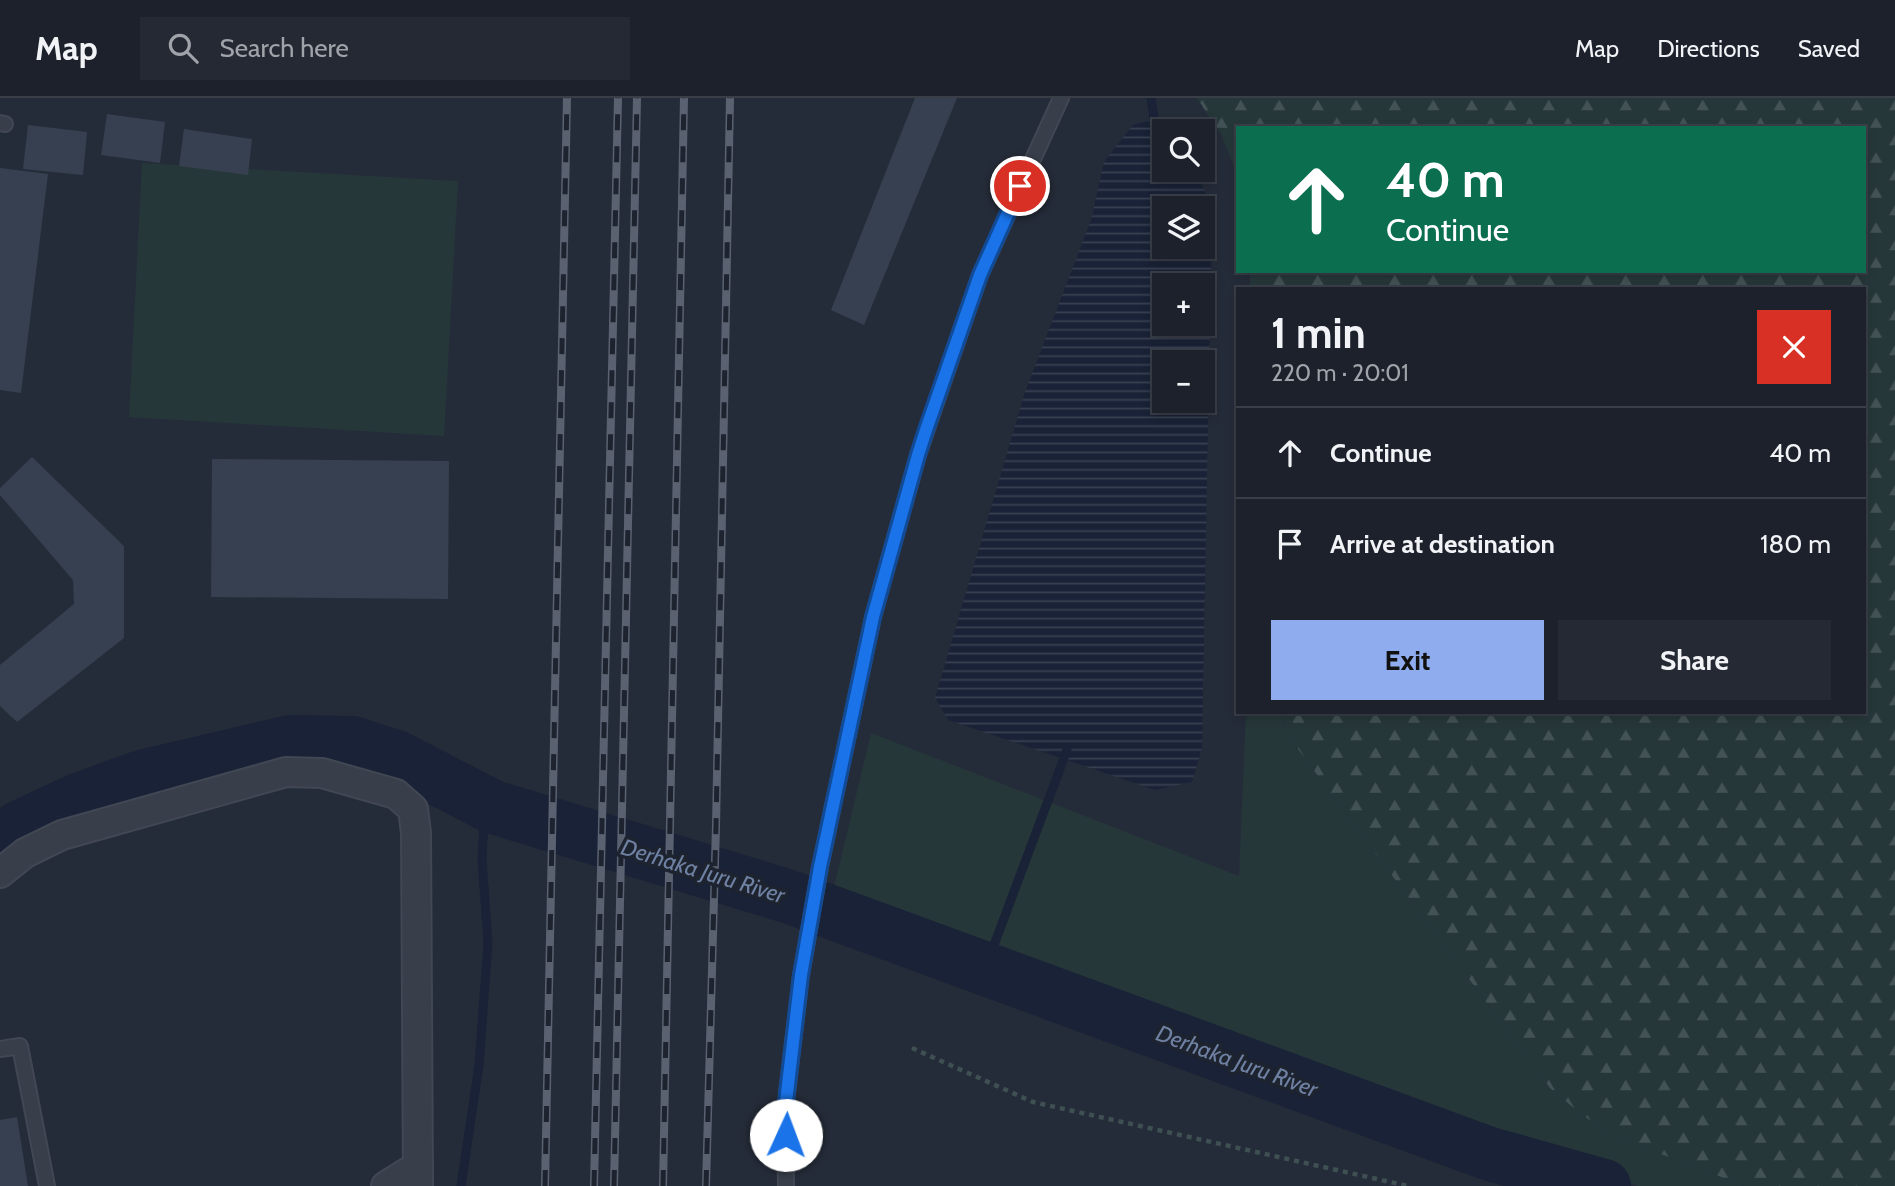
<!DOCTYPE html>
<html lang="en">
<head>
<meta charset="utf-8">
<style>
  :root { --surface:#1c212b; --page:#252933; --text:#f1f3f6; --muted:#a0a3a9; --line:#3a3e47; --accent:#8fadee }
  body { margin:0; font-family:Cabin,sans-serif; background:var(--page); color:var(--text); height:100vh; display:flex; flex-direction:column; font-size:26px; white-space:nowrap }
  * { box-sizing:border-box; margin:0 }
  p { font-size:23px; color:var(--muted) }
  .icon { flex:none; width:38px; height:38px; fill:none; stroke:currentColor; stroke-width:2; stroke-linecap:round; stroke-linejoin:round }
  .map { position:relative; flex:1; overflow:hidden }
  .drawer { position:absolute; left:1236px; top:189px; width:630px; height:427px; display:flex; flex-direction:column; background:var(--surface); border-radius:0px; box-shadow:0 4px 10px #0003,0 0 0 2px var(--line) }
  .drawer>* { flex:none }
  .guide { position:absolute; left:1236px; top:28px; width:630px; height:147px; border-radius:0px; box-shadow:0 4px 10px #0003,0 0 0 2px var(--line); background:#0b6e4f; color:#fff; overflow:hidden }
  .tools { position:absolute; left:1152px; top:21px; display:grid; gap:14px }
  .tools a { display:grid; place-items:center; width:63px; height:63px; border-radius:0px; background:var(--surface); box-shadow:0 4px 10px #0003,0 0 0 2px var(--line); font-size:35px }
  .pin { position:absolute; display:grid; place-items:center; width:60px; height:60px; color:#fff; margin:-30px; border:4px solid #fff; border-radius:50%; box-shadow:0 2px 7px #0007 }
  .me { position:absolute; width:77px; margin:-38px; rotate:2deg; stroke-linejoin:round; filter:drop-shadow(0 0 5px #0008) }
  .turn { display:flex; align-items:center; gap:24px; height:147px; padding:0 35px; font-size:32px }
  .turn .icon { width:91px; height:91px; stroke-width:2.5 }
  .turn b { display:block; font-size:49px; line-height:60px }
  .round { display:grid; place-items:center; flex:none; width:74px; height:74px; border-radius:0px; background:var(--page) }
  .headline { display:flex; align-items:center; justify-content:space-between; height:119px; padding:0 35px }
  h1 { font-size:42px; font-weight:700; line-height:52px }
  .cta { display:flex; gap:14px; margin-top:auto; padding:14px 35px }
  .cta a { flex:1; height:80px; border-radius:0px; background:var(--accent); color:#111; font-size:28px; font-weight:700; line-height:80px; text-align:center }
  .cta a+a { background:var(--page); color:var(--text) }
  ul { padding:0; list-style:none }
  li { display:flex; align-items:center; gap:21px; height:91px; padding:0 35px; border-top:2px solid var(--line) }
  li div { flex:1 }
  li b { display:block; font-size:26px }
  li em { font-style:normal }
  header { display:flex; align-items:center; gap:42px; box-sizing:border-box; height:98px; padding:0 35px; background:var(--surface); border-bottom:2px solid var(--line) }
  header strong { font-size:33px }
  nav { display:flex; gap:38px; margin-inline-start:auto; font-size:24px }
  .search { width:490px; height:63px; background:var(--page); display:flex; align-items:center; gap:18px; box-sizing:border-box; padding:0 24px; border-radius:0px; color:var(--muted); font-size:26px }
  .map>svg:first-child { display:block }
  .grass { fill:#26373a }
  .forest { fill:url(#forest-firs) }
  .water { fill:url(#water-rules); fill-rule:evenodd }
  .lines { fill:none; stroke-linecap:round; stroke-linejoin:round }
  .stream { stroke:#192236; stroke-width:9 }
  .river { stroke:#192236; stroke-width:54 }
  .building { fill:#374050 }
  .service-casing { stroke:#414753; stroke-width:18 }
  .minor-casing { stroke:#414753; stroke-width:32 }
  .path { stroke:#3f5053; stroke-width:4.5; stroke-dasharray:5 5; stroke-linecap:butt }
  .service { stroke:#383e4a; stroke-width:14 }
  .minor { stroke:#383e4a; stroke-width:28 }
  .rail-casing { stroke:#5a6271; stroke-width:8 }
  .rail { stroke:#1d232f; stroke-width:5; stroke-dasharray:16; stroke-linecap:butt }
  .route-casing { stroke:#114b97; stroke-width:18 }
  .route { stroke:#1a73e8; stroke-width:12 }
  .labels { text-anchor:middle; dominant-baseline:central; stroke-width:7; stroke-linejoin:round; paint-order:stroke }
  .water-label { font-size:23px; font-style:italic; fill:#6f81a2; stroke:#1d232f }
</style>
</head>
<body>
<header>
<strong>Map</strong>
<div class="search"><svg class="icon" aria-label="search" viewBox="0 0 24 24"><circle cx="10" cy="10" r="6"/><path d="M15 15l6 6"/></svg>Search here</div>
<nav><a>Map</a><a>Directions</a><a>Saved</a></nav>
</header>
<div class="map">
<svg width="1895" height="1088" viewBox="0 0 1895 1088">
  <defs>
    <pattern id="forest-firs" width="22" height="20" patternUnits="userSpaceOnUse" patternTransform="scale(1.75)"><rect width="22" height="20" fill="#26373a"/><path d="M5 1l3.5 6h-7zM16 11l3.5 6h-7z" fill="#435255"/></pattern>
    <pattern id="water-rules" width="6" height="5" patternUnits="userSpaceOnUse" patternTransform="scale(1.75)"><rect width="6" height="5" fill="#192236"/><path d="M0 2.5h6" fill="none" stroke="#384052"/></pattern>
  </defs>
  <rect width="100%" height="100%" fill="#252c39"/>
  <path class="grass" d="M142 65 458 83 444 338 129 319Z
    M1246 614H1279L1292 643 1550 990 1582 1017 1616 1039 1745 1088H1638L1497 1047 1216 939 832 798 871 635 1239 778Z"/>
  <path class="forest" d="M1197 0H1895V1088H1745L1616 1039 1582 1017 1550 990 1292 643 1279 614H1864V191H1250V173H1864V30H1237V76L1222 38Z"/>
  <path class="water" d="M1162 19 1172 33H1164V72H1195L1212 108 1202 650 1192 684 1155 692 948 622 935 600 1025 294 1091 122 1104 64 1133 27ZM1164 110H1202V149H1164ZM1164 187H1202V226H1164ZM1164 264H1202V303H1164Z"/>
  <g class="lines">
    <path class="stream" d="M1151 0 1156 33
      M985 871 1067 652
      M461 1088 479 967 488 845 482 762 484 723 493 709"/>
    <path class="river" d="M0 743 20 729 78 702 141 679 290 644 352 645 396 659 493 709 787 798 1490 1056 1604 1088"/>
  </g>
  <path class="building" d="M915 0H957L864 227 831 212Z
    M107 16 165 24 160 65 101 57Z
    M28 27 87 34 83 77 23 71Z
    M184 31 252 41 248 77 179 68Z
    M0 70 48 76 21 295 0 292Z
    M32 359 124 448V540L17 624 0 608V567L74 506 73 482 0 397V390Z
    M212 361 449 363 448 501 211 499Z
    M17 1019 28 1088H0V1022Z"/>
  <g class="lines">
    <defs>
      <path id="service" d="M0 25 5 26
        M0 951 20 948 47 1088
        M786 1088 785 1012 801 877 820 769 873 519 918 357 980 177 1061 0"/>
      <path id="minor" d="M0 775 25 755 62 737 286 674 322 675 396 696 413 711 416 735 418 1088
        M386 1088 418 1068"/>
    </defs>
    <use href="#service" class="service-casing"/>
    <use href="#minor" class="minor-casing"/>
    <path class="path" d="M912 950 1033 1004 1408 1088"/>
    <use href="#service" class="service"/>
    <use href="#minor" class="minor"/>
    <defs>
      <path id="rail" d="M545 1088 567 0
        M594 1088 618 0
        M614 1088 637 0
        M663 1088 684 0
        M706 1088 716 728 730 0"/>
    </defs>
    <use href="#rail" class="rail-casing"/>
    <use href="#rail" class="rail"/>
  </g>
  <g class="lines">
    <defs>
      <path id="route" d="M786 1037 785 1012 801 877 820 769 873 519 918 357 926 332 980 177 1020 88"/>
    </defs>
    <use href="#route" class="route-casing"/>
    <use href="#route" class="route"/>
  </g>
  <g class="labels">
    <g class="water-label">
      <text transform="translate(703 773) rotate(17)">Derhaka Juru River</text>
      <text transform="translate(1237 963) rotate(20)">Derhaka Juru River</text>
    </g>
  </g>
</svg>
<div class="tools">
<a><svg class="icon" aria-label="search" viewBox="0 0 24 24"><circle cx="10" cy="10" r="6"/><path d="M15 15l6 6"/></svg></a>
<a><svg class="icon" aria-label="layers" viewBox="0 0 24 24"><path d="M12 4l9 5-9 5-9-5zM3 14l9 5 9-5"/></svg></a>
<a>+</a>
<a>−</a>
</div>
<div class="pin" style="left:1020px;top:88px;background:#d93025"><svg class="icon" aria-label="arrive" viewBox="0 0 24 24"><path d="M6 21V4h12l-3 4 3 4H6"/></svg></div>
<svg class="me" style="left:786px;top:1037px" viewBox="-20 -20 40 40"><circle r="19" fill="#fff"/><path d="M0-13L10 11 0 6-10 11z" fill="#1a73e8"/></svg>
<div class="guide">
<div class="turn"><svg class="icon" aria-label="ahead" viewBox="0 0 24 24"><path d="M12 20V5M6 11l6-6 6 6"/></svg><div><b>40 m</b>Continue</div></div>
</div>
<section class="drawer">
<div class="headline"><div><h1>1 min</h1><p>220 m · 20:01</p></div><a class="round" style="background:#d93025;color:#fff"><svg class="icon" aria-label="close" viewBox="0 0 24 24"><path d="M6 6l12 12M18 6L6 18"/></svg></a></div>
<ul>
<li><svg class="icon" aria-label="ahead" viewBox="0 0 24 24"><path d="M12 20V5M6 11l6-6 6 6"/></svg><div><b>Continue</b></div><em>40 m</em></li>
<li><svg class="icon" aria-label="arrive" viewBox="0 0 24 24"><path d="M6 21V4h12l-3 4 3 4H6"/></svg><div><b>Arrive at destination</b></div><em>180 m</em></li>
</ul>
<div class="cta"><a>Exit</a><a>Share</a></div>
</section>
</div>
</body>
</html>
